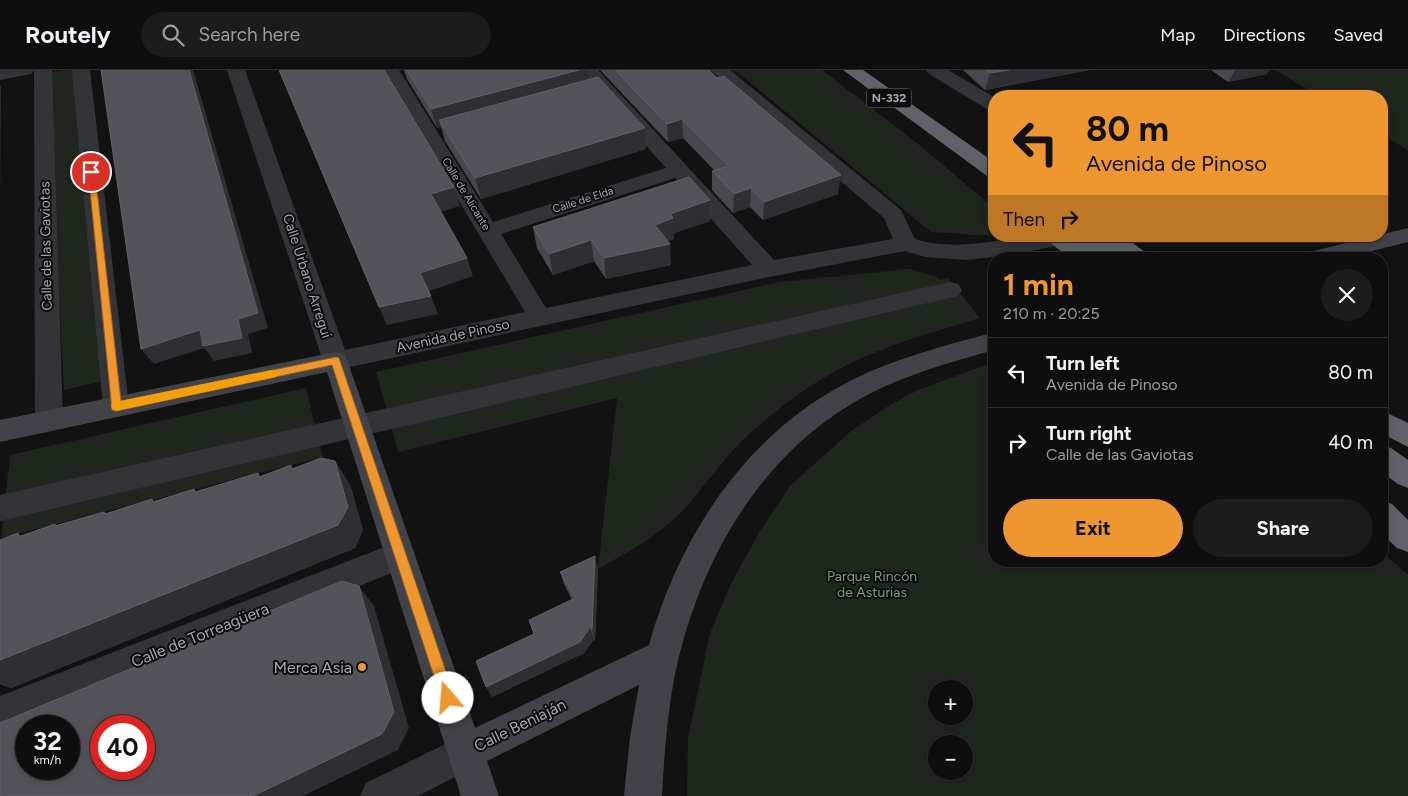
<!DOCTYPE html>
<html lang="en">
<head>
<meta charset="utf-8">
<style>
  :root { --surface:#0e0e0e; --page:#1c1c1c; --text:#f1f3f6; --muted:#9b9c9e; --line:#2e2e2e; --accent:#ee962f }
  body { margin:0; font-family:Figtree,sans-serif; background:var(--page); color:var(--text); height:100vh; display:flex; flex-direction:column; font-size:19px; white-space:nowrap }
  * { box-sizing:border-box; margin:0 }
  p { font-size:16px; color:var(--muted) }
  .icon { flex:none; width:28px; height:28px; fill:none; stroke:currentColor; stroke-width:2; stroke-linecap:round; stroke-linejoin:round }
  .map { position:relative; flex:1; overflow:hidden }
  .details { position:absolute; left:988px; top:182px; width:400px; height:315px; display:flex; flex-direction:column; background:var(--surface); border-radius:20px; box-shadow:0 2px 8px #0003,0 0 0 1px var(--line) }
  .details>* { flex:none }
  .banner { position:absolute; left:988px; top:20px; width:400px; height:152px; border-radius:20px; box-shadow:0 2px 8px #0003,0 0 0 1px var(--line); background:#ee962f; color:#111; overflow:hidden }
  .buttons { position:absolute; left:928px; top:610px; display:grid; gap:10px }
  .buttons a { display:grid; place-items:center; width:45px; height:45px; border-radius:50%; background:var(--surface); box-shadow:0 2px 8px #0003,0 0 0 1px var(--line); font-size:25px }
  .speed { position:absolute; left:15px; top:645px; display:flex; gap:10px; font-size:25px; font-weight:700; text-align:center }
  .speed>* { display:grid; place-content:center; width:65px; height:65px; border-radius:50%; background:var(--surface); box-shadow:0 2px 8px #0003,0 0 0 1px var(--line); line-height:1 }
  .speed small { font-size:12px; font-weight:400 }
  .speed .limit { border:8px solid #d22; background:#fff; color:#111 }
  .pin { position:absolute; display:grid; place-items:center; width:42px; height:42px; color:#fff; margin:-21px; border:2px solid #fff; border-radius:50%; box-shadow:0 1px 5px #0007 }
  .me { position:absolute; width:55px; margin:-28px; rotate:342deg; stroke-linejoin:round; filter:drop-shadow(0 0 4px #0008) }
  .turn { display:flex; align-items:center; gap:18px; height:105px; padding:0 15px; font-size:22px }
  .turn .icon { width:65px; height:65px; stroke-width:2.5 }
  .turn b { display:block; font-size:35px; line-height:42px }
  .then { display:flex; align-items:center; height:48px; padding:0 15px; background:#0003; gap:10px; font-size:19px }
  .round { display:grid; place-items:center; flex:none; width:52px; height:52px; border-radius:26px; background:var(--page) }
  .summary { display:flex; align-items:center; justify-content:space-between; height:85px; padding:0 15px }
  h1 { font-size:30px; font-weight:700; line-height:38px; color:var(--accent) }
  .cta { display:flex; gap:10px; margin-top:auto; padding:10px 15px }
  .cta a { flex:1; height:58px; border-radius:30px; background:var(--accent); color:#111; font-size:20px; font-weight:700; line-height:58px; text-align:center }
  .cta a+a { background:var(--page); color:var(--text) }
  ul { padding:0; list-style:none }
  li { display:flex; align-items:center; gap:15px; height:70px; padding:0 15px; border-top:1px solid var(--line) }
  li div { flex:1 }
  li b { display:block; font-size:19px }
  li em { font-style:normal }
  header { display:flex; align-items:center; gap:30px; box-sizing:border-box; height:70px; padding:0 25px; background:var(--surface); border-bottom:1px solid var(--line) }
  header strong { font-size:24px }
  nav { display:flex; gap:28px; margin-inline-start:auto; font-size:18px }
  .search { width:350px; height:45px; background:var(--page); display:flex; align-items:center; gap:12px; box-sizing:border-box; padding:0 18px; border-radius:28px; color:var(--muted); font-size:19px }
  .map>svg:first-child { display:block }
  .green { fill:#1e261e; fill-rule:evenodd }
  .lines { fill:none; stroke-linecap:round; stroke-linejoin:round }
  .street { fill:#333438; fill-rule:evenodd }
  .secondary { fill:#414348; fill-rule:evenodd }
  .highway { fill:#5f6369; fill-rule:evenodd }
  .highway-bridge-far1 { stroke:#5f6369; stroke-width:20 }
  .highway-bridge { stroke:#5f6369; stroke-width:26 }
  .wall { fill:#48494e }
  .shaded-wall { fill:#2e2f32 }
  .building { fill:#525459; stroke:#5e6167; fill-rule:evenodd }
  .route { fill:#ee962f; stroke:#9b621f }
  .slow { fill:#f59e0b }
  .poi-dot { fill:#ee962f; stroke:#0d0d0e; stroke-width:2 }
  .labels { text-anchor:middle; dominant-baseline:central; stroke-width:4; stroke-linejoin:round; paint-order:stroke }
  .far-street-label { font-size:11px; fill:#a3aab3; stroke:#0d0d0e }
  .shield { fill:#0d0d0e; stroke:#767b82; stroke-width:1 }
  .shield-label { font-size:12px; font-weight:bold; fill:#a3aab3 }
  .street-label { font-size:14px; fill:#a3aab3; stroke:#0d0d0e }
  .park-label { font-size:14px; fill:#7c9e7a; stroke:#0d0d0e }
  .near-street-label { font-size:16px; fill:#a3aab3; stroke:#0d0d0e }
  .near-poi-label { font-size:16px; fill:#a3aab3; stroke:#0d0d0e; text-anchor:end }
</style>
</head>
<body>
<header>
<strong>Routely</strong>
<div class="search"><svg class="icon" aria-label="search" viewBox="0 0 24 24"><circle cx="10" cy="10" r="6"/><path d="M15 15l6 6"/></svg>Search here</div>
<nav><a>Map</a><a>Directions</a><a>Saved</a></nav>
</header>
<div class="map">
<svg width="1408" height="726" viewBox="0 0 1408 726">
  <rect width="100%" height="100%" fill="#121213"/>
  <path class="green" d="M62 0H73L103 311 64 320 47 3Z
    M735 0H822L917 73 994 138V166L931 162Z
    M1275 0H1408V80L1381 64V26H1319Z
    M910 199 937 207 939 210 948 208 980 248C940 260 900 271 862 288 818 307 775 339 741 372 719 394 701 422 679 444 656 468 626 483 598 499L617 328 398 382 376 302 780 212Z
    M994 292V491H1381V481L1408 505V726H687L688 668 710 563 732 512 760 461 790 416 851 361 890 335 918 320ZM936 619H964V646H936ZM936 674H964V701H936Z
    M306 318 323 387 1 468 10 385Z"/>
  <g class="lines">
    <path class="street" d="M0 0H34L31 4 0 10Z
      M34 0H52L63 351 59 358 49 362 39 358 35 351Z
      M72 0H90L129 337 125 344 116 347 107 344 103 337Z
      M227 0H245L345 280 525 242 381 0H399L493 152 666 98 579 0H598L774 190 893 169 884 148 710 0H730L901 140 915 169C958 182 992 169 1035 166 1050 165 1066 166 1082 166L1079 171 1071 173 1010 185 967 190 925 187 905 181 769 207 336 300 327 298 323 291ZM675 108 752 195 546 238 501 164Z
      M926 0H948L994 27V40L987 39 929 4Z
      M950 212 958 214 962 220 958 226 0 451V425Z
      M400 471 411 475 415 485 411 495 0 662V626Z
      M466 664 479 669 484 682 479 695 418 726H360L366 713Z"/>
    <path class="secondary" d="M1408 158V172L1340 189H1298L1301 184Z
      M994 262V280C951 292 908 304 869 324 760 381 698 492 674 609 667 648 664 687 662 726H624L630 667 639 615 487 691 499 726H461L327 302 0 372V350L336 282 345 284 475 658 649 575C679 466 747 363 850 311 895 288 945 276 994 262Z"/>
    <path class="highway" d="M843 0H863L994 92V108L987 106Z
      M1072 166H1123L1148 184 1151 189H1098Z
      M1381 340 1408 353V377L1381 363Z
      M1381 375 1391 378 1408 390V418L1398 414 1381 402Z
      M1381 430 1392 434 1408 450V482L1397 478 1381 463Z"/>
    <path class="highway-bridge-far1" d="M1058 166 1080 184"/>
    <path class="highway-bridge" d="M1079 183 1086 189"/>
  </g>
  <path class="wall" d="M404 0H588L589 10 645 58 646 79 481 129 445 71 441 57 437 58 407 9Z
    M600 0H709L838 124 763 150 750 137 733 143 712 120V101L714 100 683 68 668 72Z
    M963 0H1090L985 20Z
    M1211 0H1269L1267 4 1228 12Z
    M710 130V151L674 163V169L668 171 671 195 606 209 594 191 553 205 537 178 533 157Z
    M335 391 350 415 363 460 355 478 11 618 0 614V470L18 463 21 466 55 454 57 456 155 431 194 419 196 422 294 398Z
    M598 499 595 571 594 569 584 583 492 627 534 564 572 530 564 514 560 502Z"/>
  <path class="shaded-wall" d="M189 0H193L268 258 248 264 252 283 214 291 204 278 154 294 141 279 238 249Z
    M579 0H588L590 16 439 50 441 57 437 58 431 39Z
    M1009 0H1090L985 20 990 3Z
    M1235 0H1269L1267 4 1228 12Z
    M0 15 1 17 0 131Z
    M682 49 683 68 668 72 667 54Z
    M645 58 646 79 481 129 475 108Z
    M841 105 838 124 763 150 764 132Z
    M454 117 460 136 437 143 431 124Z
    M751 118 750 137 733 143 734 124Z
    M710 130V151L674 163V169L656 176 655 155 670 144Z
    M591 170 594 191 553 205 549 184Z
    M670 174 671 195 606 209 604 188Z
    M467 188 473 206 427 222 420 203Z
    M431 226 438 244 387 255 379 237Z
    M335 391 350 415 363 460 355 478 11 618 0 613V590Z
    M595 486 598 499 595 571 592 559Z
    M359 516 374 536 409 658 398 680 303 726H253Z
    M590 557 594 569 584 583 492 627 486 617Z"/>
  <path class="building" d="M101 0H189L258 243 238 249 242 268 203 276 200 260 141 279Z
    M279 0H384L454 117 431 124 467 188 420 203 431 226 379 237Z
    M407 0H579L431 39Z
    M615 0H709L717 8 724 6 841 105 764 132 751 118 734 124 712 101 729 96 682 49 667 54Z
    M986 0H1009L990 3Z
    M598 7 645 58 475 108 439 50Z
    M689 107 710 130 670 144 673 148 655 155 670 174 604 188 591 170 549 184 533 157Z
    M321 388 335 391 348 437 338 455 0 590V470L18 463V467L55 454V456L104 442 105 444 152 429 153 432 194 419 195 422 258 403 259 407 291 395 292 399Z
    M595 486 592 559 590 557 580 572 486 617 476 591 534 564 529 550 575 528 560 502Z
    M342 511 359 516 394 642 382 664 253 726H0V653ZM26 656H69V699H26ZM101 656H144V699H101Z"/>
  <path class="route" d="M88 100 95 102 121 331 336 287 339 288 455 628 453 633 448 635 443 633 441 628 332 295 116 341 112 340Z"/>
  <path class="slow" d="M272 300 276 301V307L116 341 111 337 112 330 116 329 120 331Z"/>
  <circle class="poi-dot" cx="362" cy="597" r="5"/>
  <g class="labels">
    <g class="far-street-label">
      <text transform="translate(466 124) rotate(59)">Calle de Alicante</text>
      <text transform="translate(583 130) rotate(-18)">Calle de Elda</text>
    </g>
    <rect class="shield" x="866.5" y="18.5" width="45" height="19" rx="4"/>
    <g class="shield-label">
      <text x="889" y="28">N-332</text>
    </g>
    <g class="street-label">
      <text transform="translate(46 176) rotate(-91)">Calle de las Gaviotas</text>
      <text transform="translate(307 206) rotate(72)">Calle Urbano Arregui</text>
      <text transform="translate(453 266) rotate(-12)">Avenida de Pinoso</text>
    </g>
    <g class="park-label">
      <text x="872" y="506">Parque Rincón<tspan x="872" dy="16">de Asturias</tspan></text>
    </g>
    <g class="near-street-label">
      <text transform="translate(200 565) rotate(-22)">Calle de Torreagüera</text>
      <text transform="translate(520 655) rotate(-26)">Calle Beniaján</text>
    </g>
    <g class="near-poi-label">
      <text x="352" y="597">Merca Asia</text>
    </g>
  </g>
</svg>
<div class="buttons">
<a>+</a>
<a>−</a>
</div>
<div class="speed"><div>32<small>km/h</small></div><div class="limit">40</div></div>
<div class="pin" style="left:91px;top:102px;background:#d93025"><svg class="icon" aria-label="arrive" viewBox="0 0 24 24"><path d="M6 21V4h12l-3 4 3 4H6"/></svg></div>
<svg class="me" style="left:448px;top:628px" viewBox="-20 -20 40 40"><circle r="19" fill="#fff"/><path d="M0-13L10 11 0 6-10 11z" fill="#ee962f"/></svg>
<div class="banner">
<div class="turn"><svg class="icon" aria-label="left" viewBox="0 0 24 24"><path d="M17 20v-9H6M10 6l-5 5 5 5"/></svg><div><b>80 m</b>Avenida de Pinoso</div></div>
<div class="then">Then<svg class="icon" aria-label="right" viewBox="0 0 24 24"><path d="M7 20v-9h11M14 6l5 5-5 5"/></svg></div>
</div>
<section class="details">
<div class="summary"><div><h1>1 min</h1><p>210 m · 20:25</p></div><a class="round"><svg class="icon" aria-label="close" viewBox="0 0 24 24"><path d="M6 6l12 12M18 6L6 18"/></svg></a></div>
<ul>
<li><svg class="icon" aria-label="left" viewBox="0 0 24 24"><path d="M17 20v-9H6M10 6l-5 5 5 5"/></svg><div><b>Turn left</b><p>Avenida de Pinoso</p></div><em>80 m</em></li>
<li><svg class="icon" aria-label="right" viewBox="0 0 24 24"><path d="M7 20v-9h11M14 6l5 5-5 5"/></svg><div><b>Turn right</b><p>Calle de las Gaviotas</p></div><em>40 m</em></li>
</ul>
<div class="cta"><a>Exit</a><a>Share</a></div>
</section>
</div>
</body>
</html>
